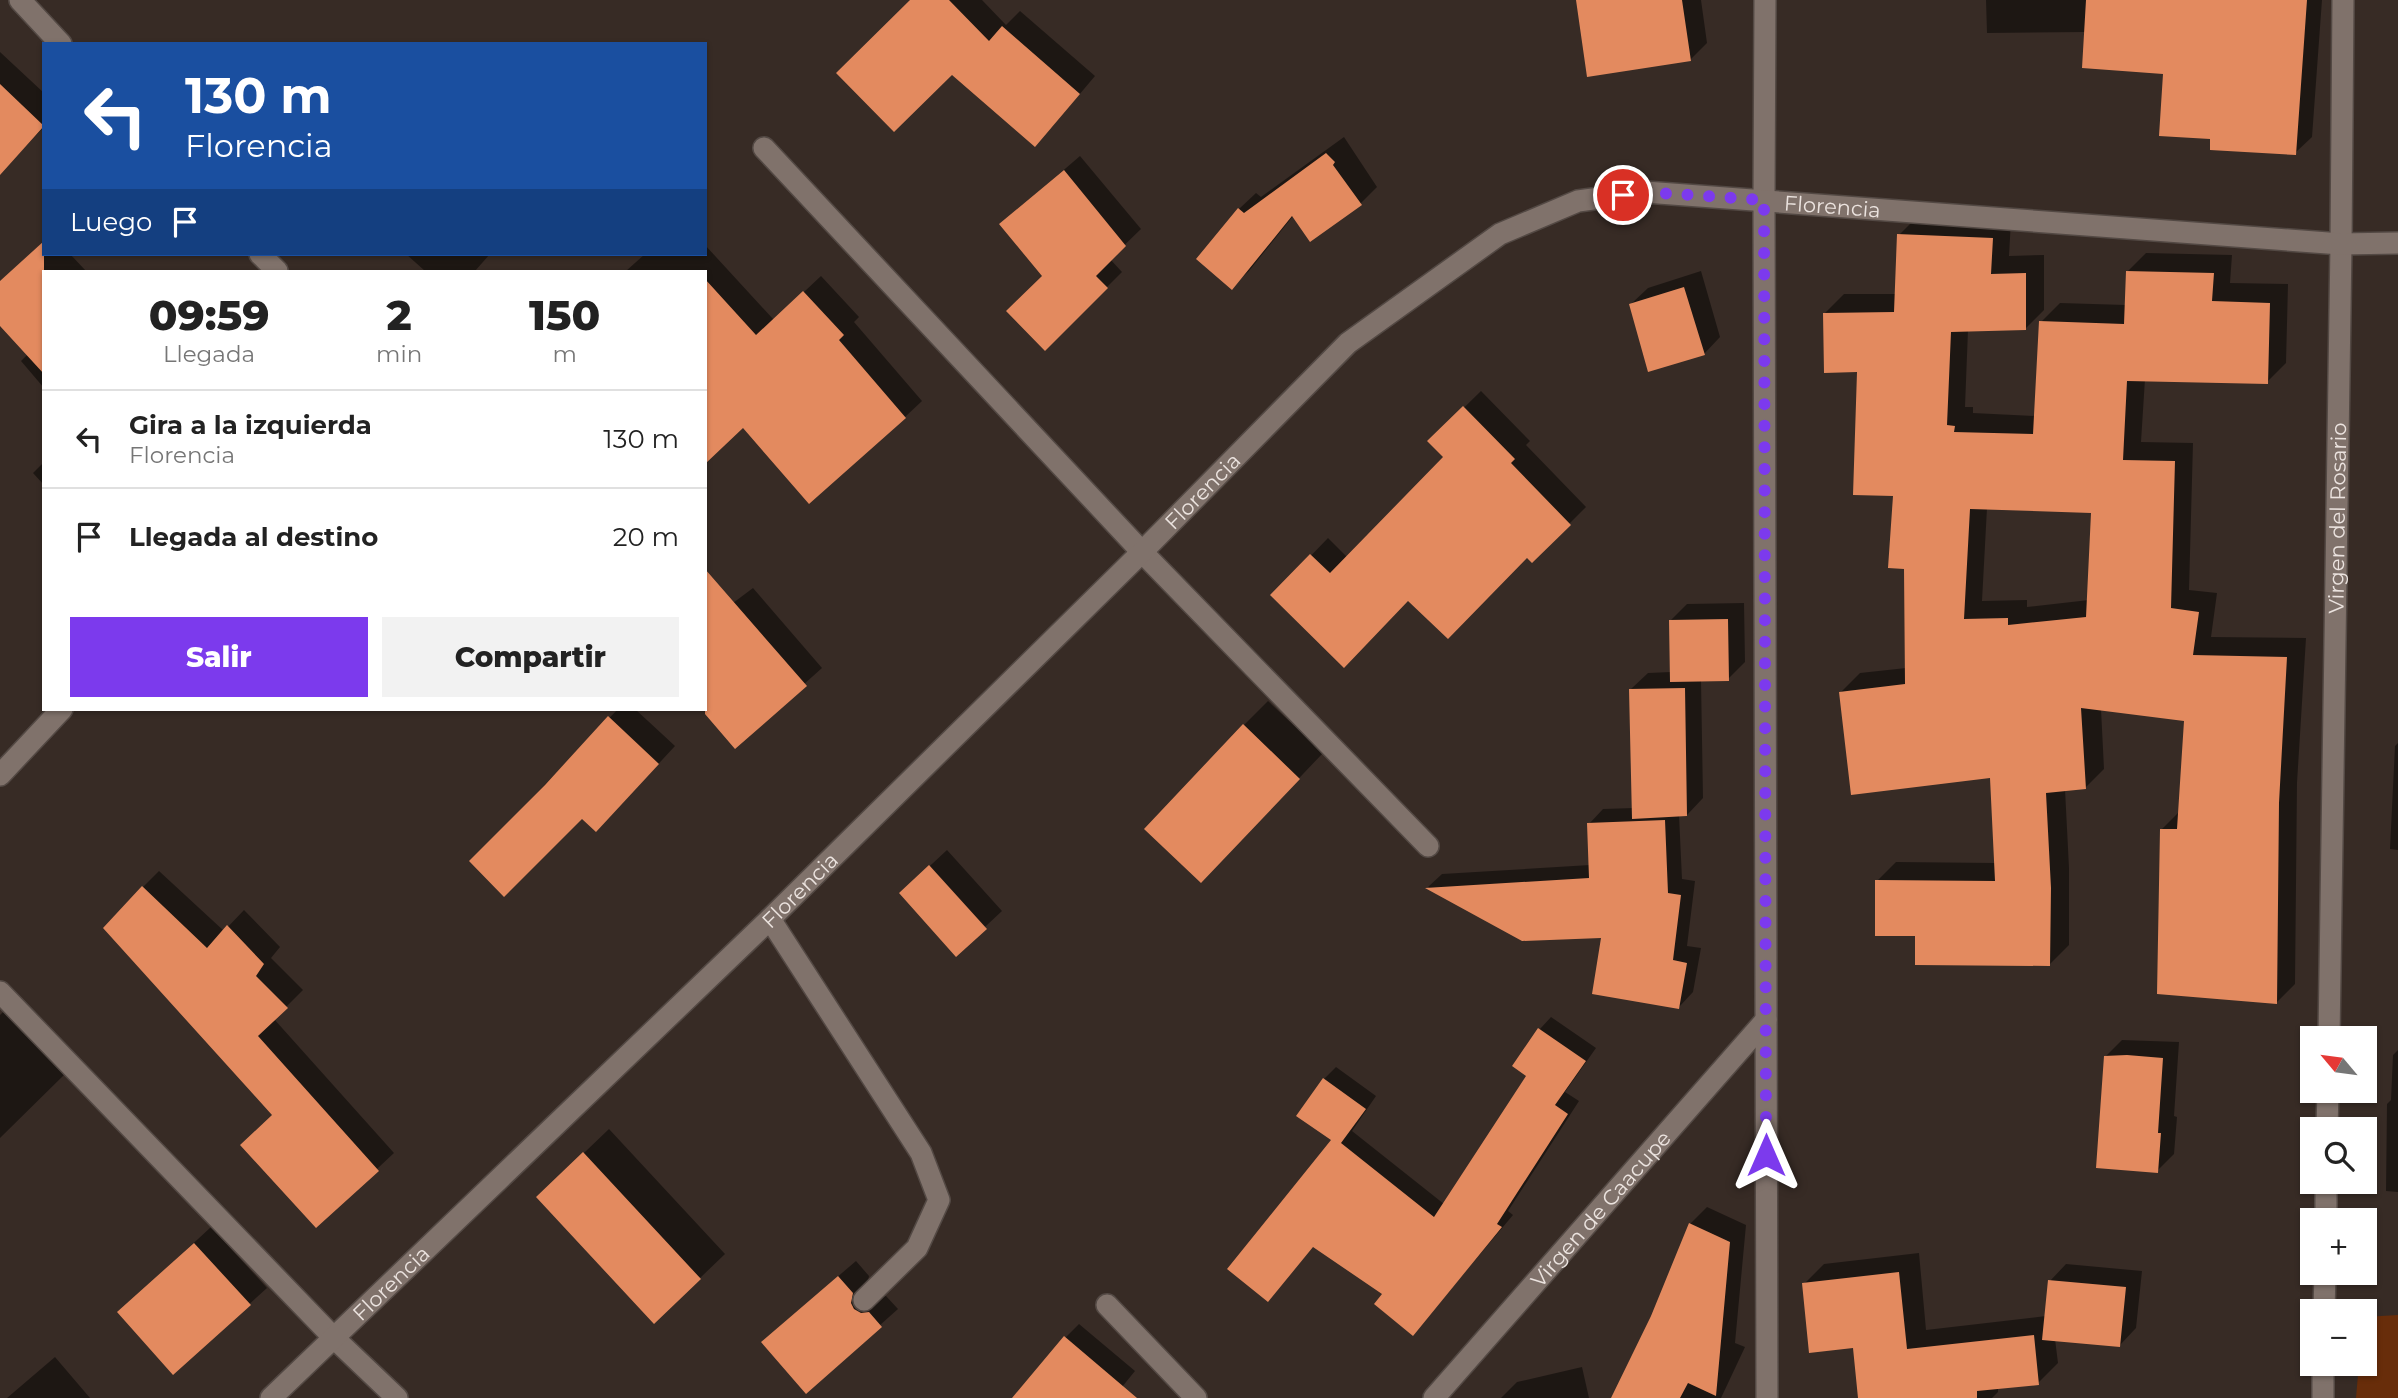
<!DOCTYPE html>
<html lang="es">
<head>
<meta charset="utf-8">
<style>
  :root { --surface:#fff; --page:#f2f2f2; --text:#222; --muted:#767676; --line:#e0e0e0; --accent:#7c3aed }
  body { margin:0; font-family:Montserrat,sans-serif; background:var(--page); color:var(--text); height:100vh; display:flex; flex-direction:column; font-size:26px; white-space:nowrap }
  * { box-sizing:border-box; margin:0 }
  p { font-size:23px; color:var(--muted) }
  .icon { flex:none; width:38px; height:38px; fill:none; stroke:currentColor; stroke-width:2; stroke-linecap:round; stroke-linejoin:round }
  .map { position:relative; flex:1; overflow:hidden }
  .sheet { position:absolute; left:42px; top:270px; width:665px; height:441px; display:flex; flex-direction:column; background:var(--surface); border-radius:0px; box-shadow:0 2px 5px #0004 }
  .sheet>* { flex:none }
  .hud { position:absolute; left:42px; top:42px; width:665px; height:214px; border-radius:0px; box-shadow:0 2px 5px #0004; background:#1a4fa0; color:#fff; overflow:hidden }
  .needle { width:46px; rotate:299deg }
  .tools { position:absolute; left:2300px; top:1026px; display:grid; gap:14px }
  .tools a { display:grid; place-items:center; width:77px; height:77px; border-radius:0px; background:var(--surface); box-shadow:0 2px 5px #0004; font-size:35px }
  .pin { position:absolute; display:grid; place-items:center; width:60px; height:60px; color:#fff; margin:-30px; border:4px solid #fff; border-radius:50%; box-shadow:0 2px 7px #0007 }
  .me { position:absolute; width:77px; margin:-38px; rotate:0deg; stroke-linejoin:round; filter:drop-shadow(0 0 5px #0008) }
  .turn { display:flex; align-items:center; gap:24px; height:147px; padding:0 28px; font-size:32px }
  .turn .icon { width:91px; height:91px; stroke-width:2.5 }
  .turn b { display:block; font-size:49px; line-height:60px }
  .then { display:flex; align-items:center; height:66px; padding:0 28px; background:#0003; gap:14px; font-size:26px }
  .eta { display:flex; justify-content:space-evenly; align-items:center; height:119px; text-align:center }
  .eta b { font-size:42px; font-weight:800; line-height:49px }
  .button { display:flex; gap:14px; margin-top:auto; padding:14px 28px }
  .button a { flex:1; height:80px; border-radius:0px; background:var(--accent); color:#fff; font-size:28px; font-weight:800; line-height:80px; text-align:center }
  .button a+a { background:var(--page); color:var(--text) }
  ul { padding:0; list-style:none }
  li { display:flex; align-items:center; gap:21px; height:98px; padding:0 28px; border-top:2px solid var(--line) }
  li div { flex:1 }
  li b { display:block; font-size:26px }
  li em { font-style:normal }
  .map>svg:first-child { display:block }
  .green { fill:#682d0a }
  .shadow { fill:#0007; fill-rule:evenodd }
  .building { fill:#e38a5f; fill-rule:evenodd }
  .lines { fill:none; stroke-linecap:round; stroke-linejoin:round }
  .lane-casing { stroke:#534944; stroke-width:24 }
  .street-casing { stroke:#534944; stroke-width:24 }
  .lane { stroke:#80726b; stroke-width:21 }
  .street { stroke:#80726b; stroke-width:21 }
  .route { stroke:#7c3aed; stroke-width:12; stroke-dasharray:0 21.6 }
  .labels { text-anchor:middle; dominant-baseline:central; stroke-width:7; stroke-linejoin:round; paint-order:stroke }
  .street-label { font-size:21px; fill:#ebe3df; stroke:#1a1512 }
</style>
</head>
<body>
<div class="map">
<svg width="2398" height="1398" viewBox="0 0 2398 1398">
  <rect width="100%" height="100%" fill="#372b25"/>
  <path class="green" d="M2398 1315V1398H2356L2359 1363H2364V1317Z"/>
  <path class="shadow" d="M912 0H982L1006 25 1020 11 1095 76 1051 128Z
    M1578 0H1701L1707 43 1690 60Z
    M1986 0H2322L2312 137 2295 153 2212 137 2165 72 2086 32 1987 33Z
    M0 52 44 93V127L0 173Z
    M1344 137 1377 187 1361 203 1310 240 1293 216 1249 271 1232 287 1239 209 1256 193 1261 197Z
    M1080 156 1141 229 1110 259 1122 272 1045 349V276L1001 224Z
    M1918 216 2011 220 2009 256 2044 255V310L2025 329 1968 330 1965 407H1973V413L2036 416 2041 322 2060 303 2126 305 2127 272 2146 253 2232 255 2230 283 2288 284 2286 363 2267 382 2145 379 2141 442 2193 443 2189 590 2217 593 2211 637 2306 638 2297 783 2295 984 2276 1003 2162 829 2180 811 2186 719 2101 709 2104 769 2085 788 2065 789 2069 868V945L2050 964 1917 934 1877 881 1896 862 1996 863 1992 776 1841 692 1860 673 1906 668V567L1894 494 1859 370 1825 313 1844 294H1896L1899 235ZM1987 508 2093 511 2089 600 2027 607V600L1982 601Z
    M705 245 774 320 821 276 859 317 854 322 922 401 905 417 744 426 705 431V271H626L645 254H705Z
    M44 254H70L86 271H44V388L21 361 28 354 0 323V281Z
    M406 254H490L475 271H425Z
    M1701 271 1720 337 1704 354 1631 304 1648 288Z
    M1481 391 1530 441 1526 445 1586 507 1532 561 1527 556 1409 599 1273 595 1328 538 1348 558 1445 457 1430 441Z
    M44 462V485L33 473Z
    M753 588 822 668 735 746 703 709H705V624Z
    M1744 603 1745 662 1728 679 1701 680 1703 798 1687 815H1679L1682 879 1695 881 1687 946 1701 948 1693 992 1679 1007 1603 936 1522 939 1428 887 1442 874 1590 865 1589 824 1603 809 1634 808 1631 689 1648 673 1671 672 1670 621 1687 604Z
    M1268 701 1323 753 1225 856 1244 725Z
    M618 709H635L675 746 613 813 582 817 471 861Z
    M2398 743V850L2390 849 2395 746Z
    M947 850 1002 911 956 954 918 877Z
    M159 871 224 931 244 910 280 947 271 958 303 990 274 1019 394 1153 316 1226 274 1115 143 887Z
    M4 1011 66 1073 0 1138V1015Z
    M1551 1017 1596 1048 1565 1092 1579 1101 1508 1211 1513 1215 1413 1334 1385 1293 1314 1245 1268 1300 1334 1140 1324 1079 1336 1067 1376 1096 1352 1131 1444 1204 1528 1075 1515 1066 1540 1029Z
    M2122 1040 2179 1042 2174 1116 2177 1117 2174 1154 2157 1171 2106 1056Z
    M2398 1050V1192L2386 1191 2387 1104 2391 1100 2393 1055Z
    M609 1129 725 1254 700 1278 563 1173Z
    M1707 1207 1746 1225 1735 1343 1745 1347 1721 1398H1613L1653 1317 1690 1224Z
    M211 1227 267 1288 173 1373 119 1312Z
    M1919 1253 1926 1330 2046 1316 2050 1281 2066 1264 2142 1271 2136 1328 2120 1345 2055 1339 2058 1363 2038 1383 1998 1387V1392L1992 1398H1860L1855 1346 1804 1284 1824 1264Z
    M856 1261 869 1276 867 1285 879 1297 886 1296 898 1309 806 1391 780 1326Z
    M1079 1324 1135 1371 1113 1398H1047L1065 1338Z
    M55 1357 90 1398H7Z
    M1582 1367 1589 1398H1501L1517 1382Z"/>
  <path class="building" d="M910 0H949L989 41 1002 26 1080 94 1035 147 952 75 894 132 836 73Z
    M1576 0H1682L1691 61 1587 77Z
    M2086 0H2307L2296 155 2210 150V139L2159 136 2163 74 2082 68Z
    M0 84 44 126 0 175Z
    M1326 153 1335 162 1333 165 1362 205 1310 242 1292 216 1232 290 1196 259 1238 208 1244 213Z
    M1064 170 1126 246 1096 276 1108 288 1045 351 1006 311 1042 276 999 224Z
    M1897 234 1993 238 1991 274 2026 273V330L1951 332 1947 425 1955 426 1954 432 2033 434 2039 321 2124 324 2126 271 2214 273 2212 301 2270 303 2268 384 2127 381 2123 460 2175 461 2171 608 2199 612 2193 655 2287 657 2279 803 2277 1004 2157 994 2160 829H2177L2184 721 2081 708 2086 789 2046 793 2051 888 2050 966 1915 965V936H1875V880L1995 881 1990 778 1851 795 1839 692 1905 684 1904 569 1888 568 1893 496 1853 495 1857 372 1824 373 1823 313 1894 312ZM1970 509 2091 513 2086 617 2008 625V618L1964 619Z
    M44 241V374L0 326V281Z
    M705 279 756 335 803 291 844 335 839 340 906 418 809 504 743 428 705 464Z
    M1684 287 1705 355 1648 372 1629 304Z
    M1463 406 1515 459 1511 463 1571 525 1532 563 1527 558 1448 639 1408 601 1344 668 1270 595 1310 554 1330 573 1443 457 1427 441Z
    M705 569 807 686 735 749 705 714Z
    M1728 619 1729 681 1670 682 1669 620Z
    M1685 688 1687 816 1632 819 1629 689Z
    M608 716 659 764 596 832 582 819 504 897 469 861 545 785Z
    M1243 724 1300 779 1201 883 1144 829Z
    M1665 820 1668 893 1681 895 1673 960 1687 963 1679 1009 1592 994 1601 938 1522 941 1425 888 1589 878 1587 823Z
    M929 865 987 929 956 957 899 893Z
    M142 886 207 948 227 925 264 964 256 976 288 1008 258 1036 379 1171 316 1228 240 1145 272 1115 103 928Z
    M1538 1028 1586 1061 1555 1105 1568 1114 1497 1224 1502 1227 1413 1336 1374 1304 1382 1294 1313 1247 1268 1302 1227 1269 1331 1140 1296 1116 1323 1078 1366 1109 1341 1143 1434 1217 1526 1076 1512 1066Z
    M2127 1055 2163 1058 2158 1133H2161L2158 1173 2096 1168 2104 1056Z
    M583 1152 701 1279 654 1324 536 1197Z
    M1689 1223 1730 1242 1716 1396 1688 1383 1680 1398H1611L1651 1316Z
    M194 1243 251 1305 173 1375 117 1312Z
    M1899 1272 1907 1349 2034 1335 2039 1385 1977 1391V1398H1858L1853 1348 1809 1353 1802 1283Z
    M838 1276 853 1293 851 1303 854 1309 861 1313 869 1312 882 1327 806 1394 761 1342Z
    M2048 1280 2126 1287 2120 1347 2042 1340Z
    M1064 1336 1137 1398H1012Z"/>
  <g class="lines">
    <defs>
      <path id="lane" d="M770 919 921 1153 939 1200 917 1248 864 1300
        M1107 1305 1196 1398"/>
      <g id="street">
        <path d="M20 0 61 44"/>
        <path d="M1765 0 1764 200 1767 1398"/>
        <path d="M764 148 1142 552 1428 846"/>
        <path d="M260 254 277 271"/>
        <path d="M0 775 62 709"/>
        <path d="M0 992 333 1337 397 1398"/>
        <path id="s1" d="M2329 1038 2341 244 2343 0"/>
        <path d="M2327 1129 2328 1090"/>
        <path d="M2326 1220V1181"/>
        <path d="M2324 1311 2325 1272"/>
        <path id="s2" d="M271 1398 770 919 1142 552 1348 343 1500 234 1578 201 1645 192 2341 244 2398 243"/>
        <path id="s3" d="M1434 1398 1766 1020"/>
        <path d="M2323 1398V1363"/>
      </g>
    </defs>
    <use href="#lane" class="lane-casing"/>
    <use href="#street" class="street-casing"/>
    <use href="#lane" class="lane"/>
    <use href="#street" class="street"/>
  </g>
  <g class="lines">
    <path class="route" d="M1623 195 1645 192 1764 200 1766 1155"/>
  </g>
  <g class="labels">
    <g class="street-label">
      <text stroke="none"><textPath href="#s2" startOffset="2035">Florencia</textPath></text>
      <text stroke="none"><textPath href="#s2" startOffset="1300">Florencia</textPath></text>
      <text stroke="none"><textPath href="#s1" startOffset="520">Virgen del Rosario</textPath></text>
      <text stroke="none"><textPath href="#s2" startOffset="733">Florencia</textPath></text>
      <text stroke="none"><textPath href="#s3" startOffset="252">Virgen de Caacupe</textPath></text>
      <text stroke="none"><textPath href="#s2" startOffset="166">Florencia</textPath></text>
    </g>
  </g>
</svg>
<div class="tools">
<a><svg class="needle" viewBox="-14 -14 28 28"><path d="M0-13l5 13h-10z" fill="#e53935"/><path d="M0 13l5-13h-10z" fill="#767676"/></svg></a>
<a><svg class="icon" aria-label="search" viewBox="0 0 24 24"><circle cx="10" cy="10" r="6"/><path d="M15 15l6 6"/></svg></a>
<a>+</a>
<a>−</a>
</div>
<div class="pin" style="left:1623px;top:195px;background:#d93025"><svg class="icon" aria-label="arrive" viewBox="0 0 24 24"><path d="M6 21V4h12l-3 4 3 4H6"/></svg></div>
<svg class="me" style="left:1766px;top:1155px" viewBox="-20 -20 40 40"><path d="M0-17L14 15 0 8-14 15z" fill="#7c3aed" stroke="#fff" stroke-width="4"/></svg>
<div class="hud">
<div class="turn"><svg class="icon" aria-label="left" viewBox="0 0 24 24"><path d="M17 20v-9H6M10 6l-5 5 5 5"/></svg><div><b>130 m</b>Florencia</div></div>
<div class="then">Luego<svg class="icon" aria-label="arrive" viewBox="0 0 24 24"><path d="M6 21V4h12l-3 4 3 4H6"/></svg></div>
</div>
<section class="sheet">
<div class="eta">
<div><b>09:59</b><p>Llegada</p></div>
<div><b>2</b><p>min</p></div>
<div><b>150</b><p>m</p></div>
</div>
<ul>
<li><svg class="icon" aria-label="left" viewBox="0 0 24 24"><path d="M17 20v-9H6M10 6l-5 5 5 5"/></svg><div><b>Gira a la izquierda</b><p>Florencia</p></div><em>130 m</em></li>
<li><svg class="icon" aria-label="arrive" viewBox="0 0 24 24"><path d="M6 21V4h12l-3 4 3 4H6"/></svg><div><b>Llegada al destino</b></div><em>20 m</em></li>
</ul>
<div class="button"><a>Salir</a><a>Compartir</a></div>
</section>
</div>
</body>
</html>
